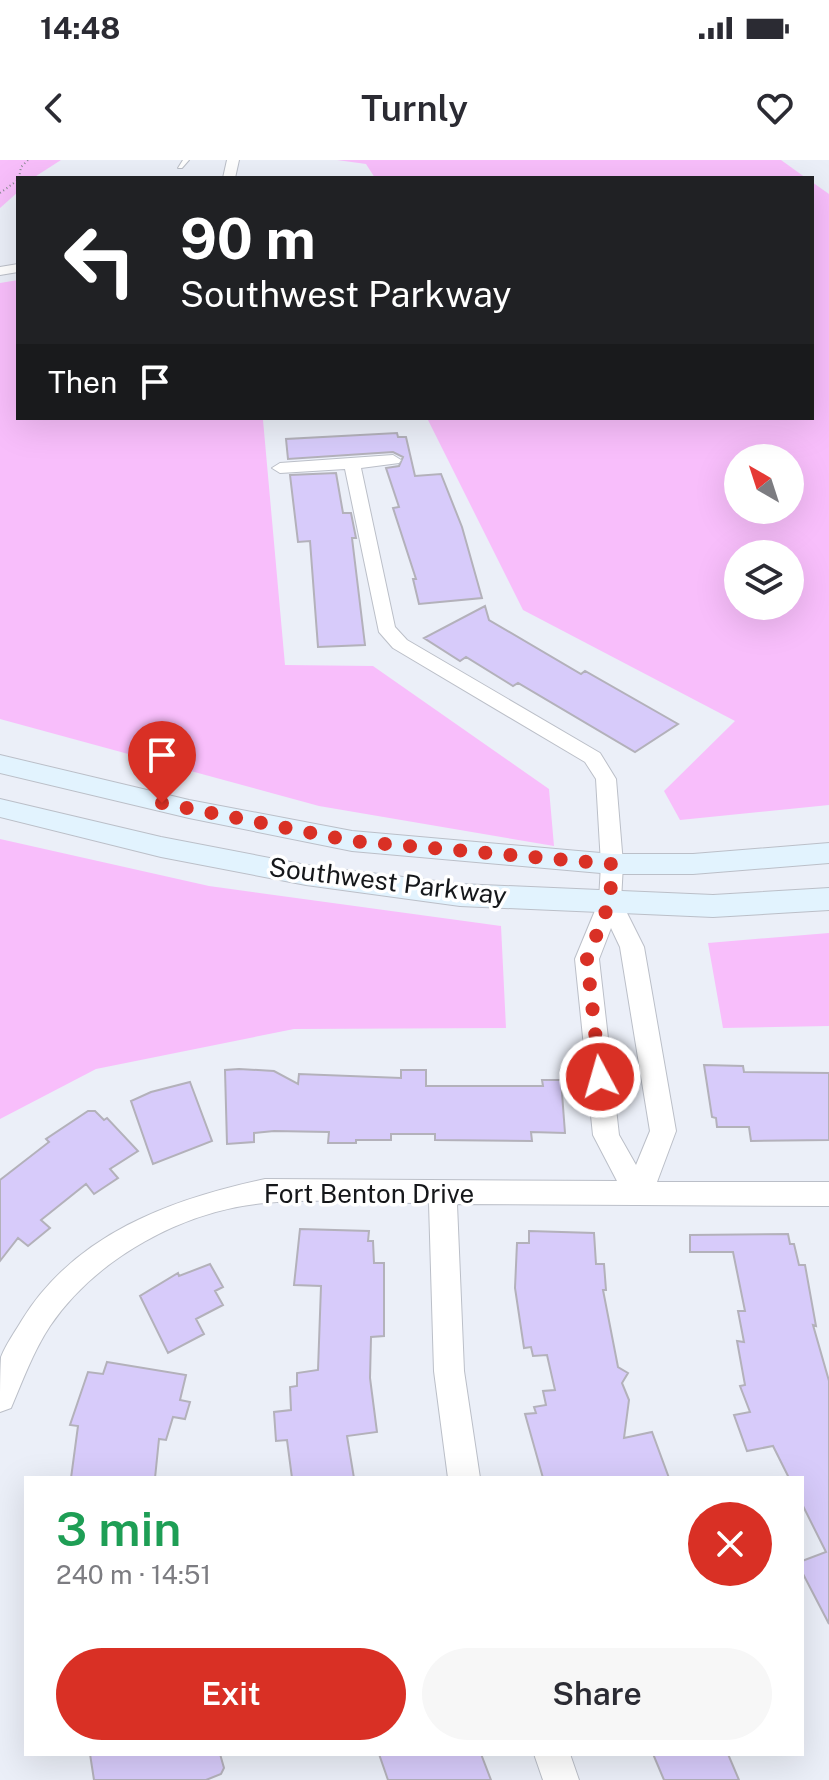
<!DOCTYPE html>
<html lang="en">
<head>
<meta charset="utf-8">
<style>
  :root { --surface:#fff; --page:#f7f7f7; --text:#2b2b33; --muted:#7c7c81; --accent:#d93025 }
  body { margin:0; font-family:"Public Sans",sans-serif; background:var(--page); color:var(--text); height:100vh; display:flex; flex-direction:column; font-size:30px; white-space:nowrap }
  * { box-sizing:border-box; margin:0 }
  p { font-size:26px; color:var(--muted) }
  .icon { flex:none; width:44px; height:44px; fill:none; stroke:currentColor; stroke-width:2; stroke-linecap:round; stroke-linejoin:round }
  .map { position:relative; flex:1; overflow:hidden }
  .panel { position:absolute; left:24px; top:1316px; width:780px; height:280px; display:flex; flex-direction:column; background:var(--surface); border-radius:0px; box-shadow:0 8px 32px #0002 }
  .panel>* { flex:none }
  .top-card { position:absolute; left:16px; top:16px; width:798px; height:244px; border-radius:0px; box-shadow:0 8px 32px #0002; background:#202124; color:#fff; overflow:hidden }
  .needle { width:52px; rotate:321deg }
  .buttons { position:absolute; left:724px; top:284px; display:grid; gap:16px }
  .buttons a { display:grid; place-items:center; width:80px; height:80px; border-radius:50%; background:var(--surface); box-shadow:0 8px 32px #0002; font-size:40px }
  .pin { position:absolute; display:grid; place-items:center; width:68px; height:68px; color:#fff; margin:-82px -34px; border-radius:50% 50% 50% 0; rotate:-45deg; box-shadow:0 0 8px #0007 }
  .pin .icon { rotate:45deg }
  .me { position:absolute; width:88px; margin:-44px; rotate:354deg; stroke-linejoin:round; filter:drop-shadow(0 0 6px #0008) }
  .turn { display:flex; align-items:center; gap:28px; height:168px; padding:0 32px; font-size:36px }
  .turn .icon { width:104px; height:104px; stroke-width:2.5 }
  .turn b { display:block; font-size:56px; line-height:68px }
  .then { display:flex; align-items:center; height:76px; padding:0 32px; background:#0003; gap:16px; font-size:30px }
  .round { display:grid; place-items:center; flex:none; width:84px; height:84px; border-radius:42px; background:var(--page) }
  .overview { display:flex; align-items:center; justify-content:space-between; height:136px; padding:0 32px }
  h1 { font-size:48px; font-weight:600; line-height:60px; color:#1e9e55 }
  .cta { display:flex; gap:16px; margin-top:auto; padding:16px 32px }
  .cta a { flex:1; height:92px; border-radius:48px; background:var(--accent); color:#fff; font-size:32px; font-weight:600; line-height:92px; text-align:center }
  .cta a+a { background:var(--page); color:var(--text) }
  .status { display:flex; justify-content:space-between; align-items:center; height:56px; padding:0 40px; background:var(--surface); direction:ltr }
  .status svg { height:22px; fill:currentColor }
  header { display:flex; justify-content:space-between; align-items:center; height:104px; padding:0 32px; background:var(--surface); font-size:36px; font-weight:600 }
  .map>svg:first-child { display:block }
  .green { fill:#f8befb; fill-rule:evenodd }
  .building { fill:#d7cbfa; stroke:#b3b1ba; stroke-width:2 }
  .lines { fill:none; stroke-linecap:round; stroke-linejoin:round }
  .lane-casing { stroke:#bbbfc8; stroke-width:2 }
  .street-casing { stroke:#bbbfc8; stroke-width:2 }
  .secondary-casing { stroke:#bbbfc8; stroke-width:2 }
  .path { stroke:#888b91; stroke-width:2; stroke-dasharray:1 3; stroke-linecap:butt }
  .lane { fill:#fff; fill-rule:evenodd }
  .street { fill:#fff; fill-rule:evenodd }
  .secondary { fill:#e2f3fe; fill-rule:evenodd }
  .route { stroke:#d93025; stroke-width:14; stroke-dasharray:0 25.2 }
  .labels { text-anchor:middle; dominant-baseline:central; stroke-width:7; stroke-linejoin:round; paint-order:stroke }
  .street-label { font-size:26px; fill:#15171a; stroke:#fff }
</style>
</head>
<body>
<div class="status"><b>14:48</b><svg viewBox="0 0 49 12"><path d="M0 12V9h3v3zM5 12V6h3v6zM10 12V3h3v9zM15 12V0h3v12zM26 1h20v11H26zM47 4h2v5h-2z"/></svg></div>
<header><svg class="icon" aria-label="back" viewBox="0 0 24 24"><path d="M15 5l-7 7 7 7"/></svg>Turnly<svg class="icon" aria-label="heart" viewBox="0 0 24 24"><path d="M12 20l-8-8c-3-5 5-10 8-4 3-6 11-1 8 4z"/></svg></header>
<div class="map">
<svg width="829" height="1620" viewBox="0 0 829 1620">
  <rect width="100%" height="100%" fill="#ebeff8"/>
  <path class="green" d="M0 0H61L33 18H18V32L0 48Z
    M337 0H781L806 18H375L366 4Z
    M812 22 829 34V645L680 660 664 631 735 561 523 450 427 258H812ZM738 298H790V350H738ZM790 394V446H738V394Z
    M18 120V258H308L263 260 285 505 373 506 549 629 554 686 319 646 0 559V123Z
    M0 679 209 726 501 766 506 868 294 869 96 909 0 959Z
    M829 773V866L723 868 708 783Z"/>
  <path class="building" d="M397 273 398 277H406L415 316 441 314 462 367 482 438 419 444 413 419H416L393 348 399 347 386 308 399 306 403 297 393 292 288 299 286 279Z
    M336 313 343 353H351L356 378H352L365 485 318 487 310 381 298 382 290 315Z
    M485 446 489 460 581 514 585 511 678 564 635 592 518 523 513 526 466 497 460 501 424 478Z
    M704 905 743 906 744 912 829 913V980L751 981 749 967H717L716 958 712 957Z
    M239 909 274 911 298 924 299 914 401 918V910H426V926H543L542 920H561L565 973 531 972 532 981 435 980V974H391V980H356V983H328L329 972 274 971 254 973V982L227 984 225 910Z
    M190 922 212 981 153 1004 131 941 151 932Z
    M88 951H95L104 960 107 958 138 991 110 1009 118 1018 94 1034 86 1024 41 1060 50 1068 28 1086 18 1078 0 1101V1020L49 982 46 979Z
    M300 1069 369 1071 368 1081H373L374 1103H384V1176L371 1177 370 1218 377 1272 347 1276 354 1318H292L287 1280 276 1281 274 1252 291 1250 290 1227 297 1226V1213L318 1210 321 1126 294 1125Z
    M529 1071 594 1073 596 1104H604L606 1130H603L618 1207 628 1213 622 1223 629 1240 624 1278 652 1272 669 1318H543L525 1254 536 1253 534 1247 546 1245 543 1231 555 1230 547 1195 533 1196 531 1187 524 1188 515 1128 517 1083H529Z
    M788 1074 790 1084H794L799 1105H805L816 1166 813 1165 829 1221V1464L802 1412V1401L826 1392 802 1344V1318H789L773 1286 747 1291 734 1255 750 1252 740 1226 745 1225 737 1181 744 1182 738 1151H745L733 1092H690V1075Z
    M210 1104 223 1127 215 1131 223 1145 196 1159 204 1174 168 1193 140 1136 178 1113 179 1116Z
    M107 1202 186 1215 180 1240 190 1242 185 1259 173 1257 166 1280 159 1279 155 1318H71L78 1266 70 1265 88 1212 103 1214Z
    M90 1594H220L224 1608 221 1614 206 1620H94Z
    M379 1594H481L491 1620H388Z
    M653 1594H728L739 1620H664Z"/>
  <g class="lines">
    <defs>
      <path id="lane" d="M183 0H189L182 8H178Z"/>
      <path id="street" d="M227 0H239L235 18H223Z
        M18 104V112L0 115V107Z
        M393 295 401 300 399 303 361 308 395 467 407 480 600 593 616 619 623 704 621 741 644 787 676 971 657 1022H829V1046L457 1044 464 1211 480 1318H448L434 1211 429 1043C377 1043 316 1038 265 1043 184 1050 96 1098 50 1166 33 1192 23 1220 11 1248L0 1252C0 1236 0 1213 1 1197 6 1184 15 1172 22 1160 75 1074 171 1039 265 1019L617 1021 593 975 575 799 599 741 601 704 596 619 585 602 393 488 379 472 345 309 280 313 272 308 280 303ZM611 768 620 787 650 971 636 1005 619 975 599 799Z
        M534 1594H570L579 1620H543Z"/>
      <path id="secondary" d="M0 595 189 640 352 671 612 694H693L829 683V703L693 714H612L352 691 189 658 0 613Z
        M0 639 161 677 306 705 460 724 713 735 829 728V750L713 757 460 746 306 725 161 697 0 657Z"/>
    </defs>
    <use href="#lane" class="lane-casing"/>
    <use href="#street" class="street-casing"/>
    <use href="#secondary" class="secondary-casing"/>
    <path class="path" d="M19 18 21 7 28 0
      M0 33 18 20"/>
    <use href="#lane" class="lane"/>
    <use href="#street" class="street"/>
    <use href="#secondary" class="secondary"/>
  </g>
  <g class="lines">
    <path class="route" d="M162 643 352 681 612 704 610 741 587 799 600 917"/>
  </g>
  <g class="labels">
    <g class="street-label">
      <text transform="translate(388 721) rotate(7)">Southwest Parkway</text>
      <text x="369" y="1033">Fort Benton Drive</text>
    </g>
  </g>
</svg>
<div class="buttons">
<a><svg class="needle" viewBox="-14 -14 28 28"><path d="M0-13l5 13h-10z" fill="#e53935"/><path d="M0 13l5-13h-10z" fill="#7c7c81"/></svg></a>
<a><svg class="icon" aria-label="layers" viewBox="0 0 24 24"><path d="M12 4l9 5-9 5-9-5zM3 14l9 5 9-5"/></svg></a>
</div>
<div class="pin" style="left:162px;top:643px;background:#d93025"><svg class="icon" aria-label="arrive" viewBox="0 0 24 24"><path d="M6 21V4h12l-3 4 3 4H6"/></svg></div>
<svg class="me" style="left:600px;top:917px" viewBox="-20 -20 40 40"><circle r="17" fill="#d93025" stroke="#fff" stroke-width="3"/><path d="M0-11L8 9 0 5-8 9z" fill="#fff"/></svg>
<div class="top-card">
<div class="turn"><svg class="icon" aria-label="left" viewBox="0 0 24 24"><path d="M17 20v-9H6M10 6l-5 5 5 5"/></svg><div><b>90 m</b>Southwest Parkway</div></div>
<div class="then">Then<svg class="icon" aria-label="arrive" viewBox="0 0 24 24"><path d="M6 21V4h12l-3 4 3 4H6"/></svg></div>
</div>
<section class="panel">
<div class="overview"><div><h1>3 min</h1><p>240 m · 14:51</p></div><a class="round" style="background:#d93025;color:#fff"><svg class="icon" aria-label="close" viewBox="0 0 24 24"><path d="M6 6l12 12M18 6L6 18"/></svg></a></div>
<div class="cta"><a>Exit</a><a>Share</a></div>
</section>
</div>
</body>
</html>
